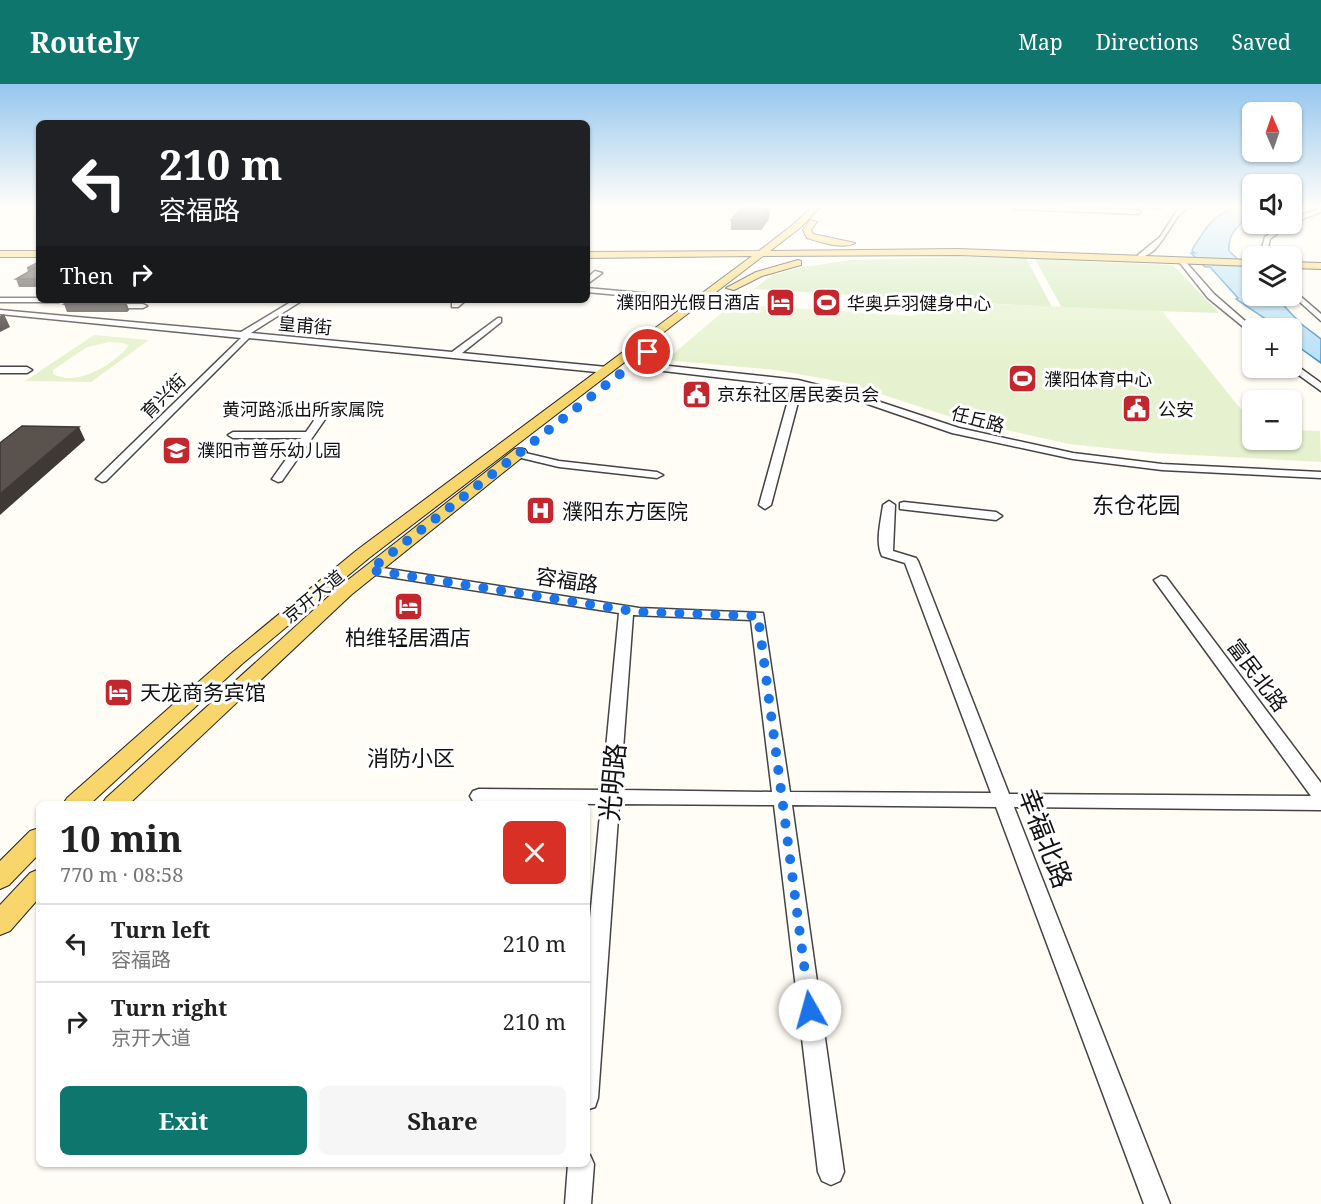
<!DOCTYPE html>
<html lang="en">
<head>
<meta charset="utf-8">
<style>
  :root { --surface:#fff; --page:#f6f6f6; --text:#222; --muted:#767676; --line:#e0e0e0; --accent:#0f766e }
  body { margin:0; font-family:"Noto Serif","Noto Sans SC",serif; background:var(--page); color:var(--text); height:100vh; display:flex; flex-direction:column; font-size:22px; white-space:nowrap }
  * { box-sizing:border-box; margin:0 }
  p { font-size:20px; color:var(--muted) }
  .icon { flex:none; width:33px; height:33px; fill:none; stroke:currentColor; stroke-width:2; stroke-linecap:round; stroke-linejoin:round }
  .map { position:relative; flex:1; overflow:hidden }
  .drawer { position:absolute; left:36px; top:717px; width:554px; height:366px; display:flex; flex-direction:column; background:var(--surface); border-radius:9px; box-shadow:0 2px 4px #0004 }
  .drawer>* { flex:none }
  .banner { position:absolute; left:36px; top:36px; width:554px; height:183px; border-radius:9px; box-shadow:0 2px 4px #0004; background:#202124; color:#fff; overflow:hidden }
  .needle { width:39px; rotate:358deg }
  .controls { position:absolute; left:1242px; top:18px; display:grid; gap:12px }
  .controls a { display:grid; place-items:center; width:60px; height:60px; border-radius:9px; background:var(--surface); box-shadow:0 2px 4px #0004; font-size:30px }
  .pin { position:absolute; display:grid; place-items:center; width:51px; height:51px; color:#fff; margin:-26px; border:3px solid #fff; border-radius:50%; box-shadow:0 2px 6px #0007 }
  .me { position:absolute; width:66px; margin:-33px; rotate:353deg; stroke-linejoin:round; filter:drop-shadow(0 0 4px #0008) }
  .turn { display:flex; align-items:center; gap:21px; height:126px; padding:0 24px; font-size:27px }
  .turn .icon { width:78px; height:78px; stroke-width:2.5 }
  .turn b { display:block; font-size:42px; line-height:51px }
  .then { display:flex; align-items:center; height:57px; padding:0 24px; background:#0003; gap:12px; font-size:22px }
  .round { display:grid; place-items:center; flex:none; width:63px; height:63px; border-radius:9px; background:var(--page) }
  .headline { display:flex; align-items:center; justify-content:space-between; height:102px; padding:0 24px }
  h1 { font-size:36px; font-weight:700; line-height:45px }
  .action { display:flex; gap:12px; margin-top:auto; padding:12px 24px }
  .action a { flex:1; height:69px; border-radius:9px; background:var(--accent); color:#fff; font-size:24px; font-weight:700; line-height:69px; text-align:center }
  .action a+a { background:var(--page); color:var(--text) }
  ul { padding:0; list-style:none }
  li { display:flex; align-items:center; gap:18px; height:78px; padding:0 24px; border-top:2px solid var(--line) }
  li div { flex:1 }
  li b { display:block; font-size:22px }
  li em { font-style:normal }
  header { display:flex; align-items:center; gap:36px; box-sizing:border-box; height:84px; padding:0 30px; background:var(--accent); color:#fff }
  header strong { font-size:28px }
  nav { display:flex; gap:33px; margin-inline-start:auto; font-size:21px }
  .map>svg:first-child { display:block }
  .green { fill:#d5ebbd }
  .pitch { fill:#e6f2cf; fill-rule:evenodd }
  .water { fill:#b9e0f7; stroke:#3f96cf; stroke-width:1.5 }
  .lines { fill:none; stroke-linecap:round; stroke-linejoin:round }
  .minor-casing { stroke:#444; stroke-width:3 }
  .major-casing { stroke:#222; stroke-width:2 }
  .minor { fill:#fff; fill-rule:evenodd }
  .major { fill:#f9d66b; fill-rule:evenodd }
  .wall { fill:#4d4742 }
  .shaded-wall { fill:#3f3936 }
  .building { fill:#5a524d; stroke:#3f3936; stroke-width:1.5 }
  .route { stroke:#1a73e8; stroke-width:10; stroke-dasharray:0 18 }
  .labels { text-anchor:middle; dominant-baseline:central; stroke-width:6; stroke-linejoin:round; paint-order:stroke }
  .far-poi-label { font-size:18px; fill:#111; stroke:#fff; text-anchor:start }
  .far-street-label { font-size:18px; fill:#111; stroke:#fff }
  .far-neighbourhood-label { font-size:18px; fill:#111; stroke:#fff }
  .poi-label { font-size:21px; fill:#111; stroke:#fff; text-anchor:start }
  .street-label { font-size:21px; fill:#111; stroke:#fff }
  .neighbourhood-label { font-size:22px; fill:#111; stroke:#fff }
  .near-street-label { font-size:26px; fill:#111; stroke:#fff }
</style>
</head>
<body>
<header>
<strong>Routely</strong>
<nav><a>Map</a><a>Directions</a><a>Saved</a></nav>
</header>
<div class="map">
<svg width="1321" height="1120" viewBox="0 0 1321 1120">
  <rect width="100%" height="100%" fill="#fffdf5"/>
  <path class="green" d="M967 173 1026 174 1052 223 754 205 772 191 804 183 851 176Z
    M1035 175 1173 181 1219 229 1062 224Z"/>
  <path class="pitch" d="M924 217 1162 227 1252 339V356H1292V346L1320 347 1321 378 1155 369 1069 360 957 335 847 299 776 286 666 276 732 220 912 232 926 228Z
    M94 251 149 256 91 298 25 297ZM109 258 123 259 129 262C112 281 78 303 53 290V286L87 263Z"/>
  <path class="water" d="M1244 121H1252V131C1240 139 1227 150 1229 167L1252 188V212H1275L1300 239 1321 255V279L1296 261H1298L1292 255V244H1275L1265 237 1267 236 1236 215 1238 214 1210 183H1205L1191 169H1195L1192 167 1193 164C1211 137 1211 131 1244 121Z"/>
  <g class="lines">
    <defs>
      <path id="minor" d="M1133 121 1163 123 1160 125Z
        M1187 121H1194C1190 124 1185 126 1181 129 1169 141 1158 174 1138 173V171L1160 153 1177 127Z
        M1015 122 1138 126 1141 128 1138 130 1013 125Z
        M1321 124V128L1292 139V135Z
        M1284 140H1290L1270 155 1266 172H1260L1265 153Z
        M1164 174 1184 176 1214 210 1253 244 1252 250 1208 214 1180 179 1164 176Z
        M595 187 602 189 586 201V195Z
        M586 204 699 214 703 216 699 218 586 208Z
        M1292 205 1321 230V237L1292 211Z
        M0 214H39V216H63L59 218H0Z
        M294 216H303L251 249 452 268 498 234H501V238L462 269 607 283 612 286 607 289 249 254 106 397 102 398 96 395 98 393 241 254 0 230V226L241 248Z
        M457 216H466L458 223H452V219Z
        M107 220H143L147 222 143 224H104L103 222Z
        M632 278 798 296 862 312 959 344 1073 369 1162 380 1321 388V394L1162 386 1073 375 952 349 856 316 802 303 771 421 765 425 759 421 792 302 629 283V279Z
        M1292 278 1321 299V307L1289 284H1292Z
        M0 283H27L32 286 27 289H0Z
        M324 322 333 324 282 397 278 398 272 395 301 354H233L228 351 233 348H306Z
        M517 367 559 377 657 388 663 391 657 394 559 383 513 372 511 370Z
        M889 417 895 421 893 467 916 474 918 477 1009 710 1311 712 1154 496 1161 492 1166 493 1321 699V726L1014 723 1170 1120H1144L996 723 792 721 844 1088 840 1097 831 1101 822 1097 818 1088 774 721 619 720 598 1014 595 1023 586 1026V876L601 720 479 719 473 717 470 712 473 707 479 705 602 706 619 529 370 490 363 486 370 482 639 524 763 529 790 708 991 709 905 479 882 472C875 458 881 437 883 421ZM633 531 751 536 772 708 620 706Z
        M904 418 996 428 1002 432 996 436 900 425V419Z
        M586 1069 590 1071 594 1080 591 1120H565L568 1080H586Z"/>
      <path id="major" d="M814 121H822L801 143 770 167 958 165 1252 176V182L958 171 763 172 369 474 242 580 90 720H63L67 714 228 572 357 466 752 172 586 174V168L759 167 795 139Z
        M810 136 817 138 811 146 813 150 855 159C843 166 820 158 807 154L803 146Z
        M0 167H39V173H0Z
        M798 176 801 177V181L762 192 734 206 726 204 756 188Z
        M1292 178 1321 179V185L1292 184Z
        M520 364 525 365 527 368 525 371 351 511 129 720H102L106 714 339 503 515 365Z
        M39 744V770L9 801 0 805V777L30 747Z
        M39 785V814L10 847 0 851V821L30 789Z"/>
    </defs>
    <use href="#minor" class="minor-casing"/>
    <use href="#major" class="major-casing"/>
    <use href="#minor" class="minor"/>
    <use href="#major" class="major"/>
  </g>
  <path class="wall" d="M769 135 761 146H731V136Z
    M39 178V203H19L16 195 28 188 27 184Z
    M81 216H143L140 218H82Z
    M77 218H126L129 226 127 228H67L64 220Z"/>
  <path class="shaded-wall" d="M770 125 769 135 761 146V136Z
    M126 218 129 226 127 228 124 220Z
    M4 230 10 243 0 248V232Z
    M79 343 85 356 0 431V410Z"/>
  <path class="building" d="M742 123 770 125 761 136H731Z
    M39 178V195H16L35 184H27Z
    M69 216H76L77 218H126L124 220H64Z
    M22 342 79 343 0 410V359Z"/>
  <linearGradient id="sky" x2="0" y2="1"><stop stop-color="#95c6ee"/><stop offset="0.44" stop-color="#fffefa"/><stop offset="1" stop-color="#fffefa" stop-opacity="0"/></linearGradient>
  <rect width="1321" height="278" fill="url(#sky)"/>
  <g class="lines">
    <path class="route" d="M648 268 370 486 639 528 758 532 810 926"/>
  </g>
  <defs>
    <symbol id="hotel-square" viewBox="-11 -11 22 22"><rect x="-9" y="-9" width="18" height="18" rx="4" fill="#c4262e" stroke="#fff"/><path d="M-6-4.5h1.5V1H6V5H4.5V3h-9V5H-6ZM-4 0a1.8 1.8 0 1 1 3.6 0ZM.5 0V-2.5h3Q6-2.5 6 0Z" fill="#fff"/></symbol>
    <symbol id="stadium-square" viewBox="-11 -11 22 22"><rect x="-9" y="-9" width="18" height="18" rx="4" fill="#c4262e" stroke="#fff"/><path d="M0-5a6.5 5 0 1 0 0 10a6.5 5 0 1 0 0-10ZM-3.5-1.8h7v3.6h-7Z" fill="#fff"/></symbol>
    <symbol id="civic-square" viewBox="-11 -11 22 22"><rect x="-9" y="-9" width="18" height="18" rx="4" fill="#c4262e" stroke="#fff"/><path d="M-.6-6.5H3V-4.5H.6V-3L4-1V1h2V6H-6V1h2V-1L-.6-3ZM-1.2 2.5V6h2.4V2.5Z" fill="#fff"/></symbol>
    <symbol id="school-square" viewBox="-11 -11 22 22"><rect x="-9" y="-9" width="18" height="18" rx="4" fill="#c4262e" stroke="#fff"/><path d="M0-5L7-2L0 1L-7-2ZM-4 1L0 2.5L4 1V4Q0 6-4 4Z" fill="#fff"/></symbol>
    <symbol id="hospital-square" viewBox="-11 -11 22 22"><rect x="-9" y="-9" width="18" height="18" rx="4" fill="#c4262e" stroke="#fff"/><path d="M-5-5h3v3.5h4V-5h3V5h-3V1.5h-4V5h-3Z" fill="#fff"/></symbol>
  </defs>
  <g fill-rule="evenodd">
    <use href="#hotel-square" x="764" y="202" width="33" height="33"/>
    <use href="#stadium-square" x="810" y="202" width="33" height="33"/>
    <use href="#stadium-square" x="1006" y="278" width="33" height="33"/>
    <use href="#civic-square" x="680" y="294" width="33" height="33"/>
    <use href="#civic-square" x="1120" y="308" width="33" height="33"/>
    <use href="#school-square" x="160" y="350" width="33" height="33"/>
    <use href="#hospital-square" x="524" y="410" width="33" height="33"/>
    <use href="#hotel-square" x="392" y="506" width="33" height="33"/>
    <use href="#hotel-square" x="102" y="592" width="33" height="33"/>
  </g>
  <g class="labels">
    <g class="far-poi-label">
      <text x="760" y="218" text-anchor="end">濮阳阳光假日酒店</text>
      <text x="847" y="219">华奥乒羽健身中心</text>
      <text x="1044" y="295">濮阳体育中心</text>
      <text x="717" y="310">京东社区居民委员会</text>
      <text x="1158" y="325">公安</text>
      <text x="197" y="366">濮阳市普乐幼儿园</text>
    </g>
    <g class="far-street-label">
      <text transform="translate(305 241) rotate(5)">皇甫街</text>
      <text transform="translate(163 312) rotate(-45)">育兴街</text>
      <text transform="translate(978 335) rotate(15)">任丘路</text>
      <text transform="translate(313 512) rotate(-39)">京开大道</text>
    </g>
    <g class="far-neighbourhood-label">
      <text x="303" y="325">黄河路派出所家属院</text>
    </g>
    <g class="poi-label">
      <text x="562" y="427">濮阳东方医院</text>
      <text x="408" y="553" text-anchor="middle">柏维轻居酒店</text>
      <text x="140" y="608">天龙商务宾馆</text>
    </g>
    <g class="street-label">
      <text transform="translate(567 496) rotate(9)">容福路</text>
      <text transform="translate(1258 591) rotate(53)">富民北路</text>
    </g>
    <g class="neighbourhood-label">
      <text x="1136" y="420">东仓花园</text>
      <text x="411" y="673">消防小区</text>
    </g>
    <g class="near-street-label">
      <text transform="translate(612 698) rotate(-85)">光明路</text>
      <text transform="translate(1046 754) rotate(69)">幸福北路</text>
    </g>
  </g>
</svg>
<div class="controls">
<a><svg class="needle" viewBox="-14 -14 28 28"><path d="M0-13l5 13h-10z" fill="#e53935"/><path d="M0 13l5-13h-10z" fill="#767676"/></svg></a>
<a><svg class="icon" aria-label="sound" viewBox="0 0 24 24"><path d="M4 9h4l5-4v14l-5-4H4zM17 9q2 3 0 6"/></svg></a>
<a><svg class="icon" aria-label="layers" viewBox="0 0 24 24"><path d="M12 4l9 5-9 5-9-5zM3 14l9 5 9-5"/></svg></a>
<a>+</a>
<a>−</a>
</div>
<div class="pin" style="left:648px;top:268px;background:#d93025"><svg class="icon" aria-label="arrive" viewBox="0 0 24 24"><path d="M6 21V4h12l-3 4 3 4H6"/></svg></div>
<svg class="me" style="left:810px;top:926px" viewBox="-20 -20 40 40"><circle r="19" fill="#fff"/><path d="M0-13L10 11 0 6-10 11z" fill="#1a73e8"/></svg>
<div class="banner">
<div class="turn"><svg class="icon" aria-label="left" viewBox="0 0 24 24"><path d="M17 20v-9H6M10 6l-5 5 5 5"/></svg><div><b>210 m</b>容福路</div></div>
<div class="then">Then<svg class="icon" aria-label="right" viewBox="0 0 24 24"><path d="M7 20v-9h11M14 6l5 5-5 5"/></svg></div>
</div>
<section class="drawer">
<div class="headline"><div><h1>10 min</h1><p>770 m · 08:58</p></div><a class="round" style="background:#d93025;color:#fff"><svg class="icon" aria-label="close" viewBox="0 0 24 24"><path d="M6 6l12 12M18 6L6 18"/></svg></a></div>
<ul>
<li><svg class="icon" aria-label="left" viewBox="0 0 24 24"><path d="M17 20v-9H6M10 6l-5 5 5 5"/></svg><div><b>Turn left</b><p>容福路</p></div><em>210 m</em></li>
<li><svg class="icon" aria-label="right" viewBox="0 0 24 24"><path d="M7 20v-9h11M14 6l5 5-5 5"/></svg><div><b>Turn right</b><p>京开大道</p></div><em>210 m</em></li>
</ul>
<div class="action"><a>Exit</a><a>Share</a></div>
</section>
</div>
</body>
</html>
